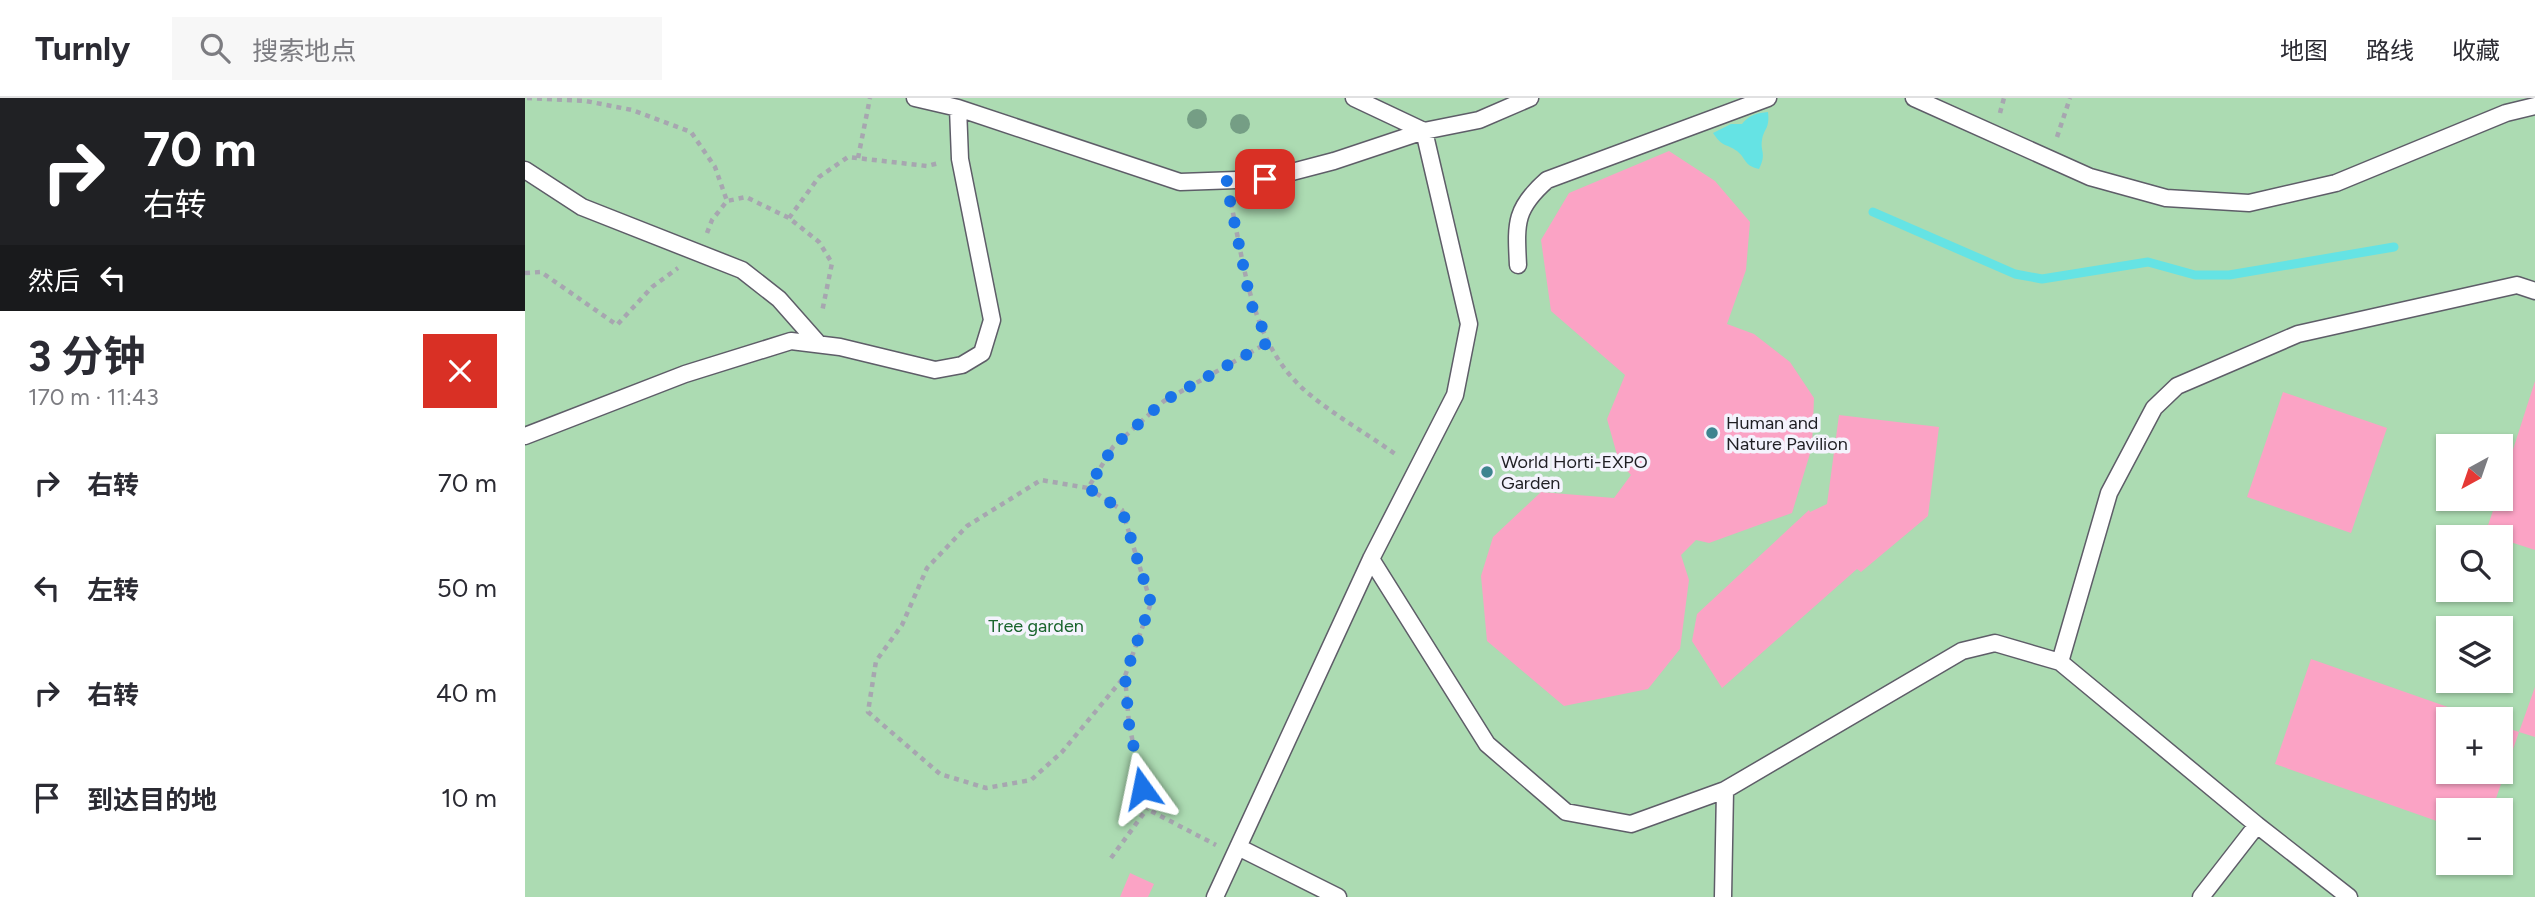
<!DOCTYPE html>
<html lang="zh">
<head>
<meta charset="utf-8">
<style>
  :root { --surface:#fff; --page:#f7f7f7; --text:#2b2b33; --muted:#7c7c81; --line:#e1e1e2 }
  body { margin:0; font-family:Figtree,"Noto Sans SC",sans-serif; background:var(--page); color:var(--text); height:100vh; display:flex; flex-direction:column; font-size:26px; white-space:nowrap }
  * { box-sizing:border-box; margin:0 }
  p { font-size:23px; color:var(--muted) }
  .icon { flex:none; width:38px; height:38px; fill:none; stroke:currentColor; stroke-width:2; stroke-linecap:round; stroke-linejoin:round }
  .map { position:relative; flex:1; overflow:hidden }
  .drawer { display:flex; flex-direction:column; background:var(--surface); width:525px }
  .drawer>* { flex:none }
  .guide { background:#202124; color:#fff; overflow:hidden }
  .needle { width:46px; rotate:220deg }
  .buttons { position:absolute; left:1911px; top:336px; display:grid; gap:14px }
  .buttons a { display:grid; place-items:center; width:77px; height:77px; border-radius:0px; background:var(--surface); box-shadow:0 2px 5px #0004; font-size:35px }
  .pin { position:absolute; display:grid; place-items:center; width:60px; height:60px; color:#fff; margin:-30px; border-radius:14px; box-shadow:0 4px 10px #0006 }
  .me { position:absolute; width:77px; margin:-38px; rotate:348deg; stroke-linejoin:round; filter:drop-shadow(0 0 5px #0008) }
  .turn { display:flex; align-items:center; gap:24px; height:147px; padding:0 28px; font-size:32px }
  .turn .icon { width:91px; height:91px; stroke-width:2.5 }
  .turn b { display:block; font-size:49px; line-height:60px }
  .then { display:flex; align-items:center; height:66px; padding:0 28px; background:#0003; gap:14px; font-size:26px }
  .round { display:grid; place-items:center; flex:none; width:74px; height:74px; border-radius:0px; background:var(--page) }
  .headline { display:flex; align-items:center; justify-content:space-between; height:119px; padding:0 28px }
  h1 { font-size:42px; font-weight:700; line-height:52px }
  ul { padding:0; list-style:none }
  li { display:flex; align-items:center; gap:21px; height:105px; padding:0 28px }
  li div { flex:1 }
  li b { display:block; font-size:26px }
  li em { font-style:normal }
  header { display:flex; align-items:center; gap:42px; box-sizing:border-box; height:98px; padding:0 35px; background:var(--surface); border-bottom:2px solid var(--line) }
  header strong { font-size:33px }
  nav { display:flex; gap:38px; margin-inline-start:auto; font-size:24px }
  .search { width:490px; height:63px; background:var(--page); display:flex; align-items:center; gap:18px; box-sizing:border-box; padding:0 24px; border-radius:0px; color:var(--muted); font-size:26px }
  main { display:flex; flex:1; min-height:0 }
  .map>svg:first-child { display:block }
  .green { fill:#acdbb2; fill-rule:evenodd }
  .water { fill:#65e3e4 }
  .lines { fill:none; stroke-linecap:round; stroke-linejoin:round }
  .stream { stroke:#65e3e4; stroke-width:9 }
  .building { fill:#fba3c5 }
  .service-casing { stroke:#5e5d68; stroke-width:19 }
  .path { stroke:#a7a6b0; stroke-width:4.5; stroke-dasharray:5 5; stroke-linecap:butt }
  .service { stroke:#fff; stroke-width:16 }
  .tree { fill:#759e85 }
  .route { stroke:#1a73e8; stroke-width:12; stroke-dasharray:0 21.6 }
  .poi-dot { fill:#3e848f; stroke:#f4f3fd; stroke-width:2.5 }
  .labels { text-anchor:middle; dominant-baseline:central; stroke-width:7; stroke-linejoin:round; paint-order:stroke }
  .poi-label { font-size:18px; fill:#1f1e23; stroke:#f4f3fd; text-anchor:start }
  .park-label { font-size:18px; fill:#18642c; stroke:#f4f3fd }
</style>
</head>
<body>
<header>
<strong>Turnly</strong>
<div class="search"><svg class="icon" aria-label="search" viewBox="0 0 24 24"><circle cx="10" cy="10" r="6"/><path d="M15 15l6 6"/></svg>搜索地点</div>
<nav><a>地图</a><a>路线</a><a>收藏</a></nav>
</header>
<main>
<section class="drawer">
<div class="guide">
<div class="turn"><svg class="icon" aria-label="right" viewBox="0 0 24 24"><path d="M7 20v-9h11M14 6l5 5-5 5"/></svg><div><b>70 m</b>右转</div></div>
<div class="then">然后<svg class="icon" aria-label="left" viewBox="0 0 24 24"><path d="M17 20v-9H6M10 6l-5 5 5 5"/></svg></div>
</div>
<div class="headline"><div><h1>3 分钟</h1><p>170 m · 11:43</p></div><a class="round" style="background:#d93025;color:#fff"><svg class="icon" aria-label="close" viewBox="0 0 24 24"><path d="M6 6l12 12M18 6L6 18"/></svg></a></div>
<ul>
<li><svg class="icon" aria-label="right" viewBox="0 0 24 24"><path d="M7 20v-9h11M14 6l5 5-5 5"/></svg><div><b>右转</b></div><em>70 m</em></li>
<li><svg class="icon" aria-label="left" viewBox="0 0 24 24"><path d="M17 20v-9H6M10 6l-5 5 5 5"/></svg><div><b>左转</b></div><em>50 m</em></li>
<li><svg class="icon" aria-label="right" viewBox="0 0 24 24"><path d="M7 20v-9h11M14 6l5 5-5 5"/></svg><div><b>右转</b></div><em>40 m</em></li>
<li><svg class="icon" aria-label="arrive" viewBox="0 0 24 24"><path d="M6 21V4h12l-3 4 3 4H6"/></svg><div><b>到达目的地</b></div><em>10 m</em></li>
</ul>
</section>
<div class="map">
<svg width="2010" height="799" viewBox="0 0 2010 799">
  <rect width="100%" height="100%" fill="#e7e6f2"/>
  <path class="green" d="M0 0H2010V799H0ZM1923 348H1976V401H1923ZM1923 439H1976V492H1923ZM1923 530H1976V583H1923ZM1923 621H1976V674H1923ZM1923 712H1976V765H1923Z"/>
  <path class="water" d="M1243 14C1245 31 1239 30 1237 42 1235 54 1242 55 1234 71 1218 67 1222 61 1212 53 1201 45 1198 50 1188 35L1206 26H1217C1224 17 1232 15 1243 14Z"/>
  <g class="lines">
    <path class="stream" d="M1348 114 1490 176 1517 181 1623 164 1670 177H1704L1869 149"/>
  </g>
  <path class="building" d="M1144 53 1190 83 1225 124 1221 172 1202 226 1229 236 1265 264 1289 300 1287 349 1267 415 1184 445 1171 442 1156 457 1164 482 1155 551 1123 591 1039 608 962 543 956 478 968 439 1016 394 1089 400 1106 377 1094 364 1082 321 1100 277 1026 213 1016 142 1044 95Z
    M2010 283V452L1976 441V439L1960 436 1972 401H1976V389Z
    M1758 294 1862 330 1826 435 1722 399Z
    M1314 317 1414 329 1403 418 1336 474 1332 471 1197 590 1167 543 1172 516 1284 412 1285 414 1302 406Z
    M1786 561 1957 621H1923V674H1976V628L1994 634 2010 589V639L1994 634 1967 712H1923V727L1750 666Z
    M605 775 629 786 623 799H595Z"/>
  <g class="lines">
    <defs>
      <path id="service" d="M390 0 433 10 655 84 740 81 809 63 899 33 954 22 1005 0
        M829 0 899 33
        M1389 0 1565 79 1641 100 1724 105 1811 85 1981 15 2010 8
        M0 72 57 109 217 172 254 201 292 244
        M993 167C991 126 989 111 1022 82L1243 0
        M0 338 160 276 266 243 315 249 410 272 437 267 457 255 467 222 435 61 433 10
        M846 461 962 646 1041 714 1106 726 1200 692 1437 553 1470 545 1535 564 1584 395 1629 310 1652 288 1773 236 1992 187 2010 193
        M1535 564 1732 727 1824 799
        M713 749 813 799
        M690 799 846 461 930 297 944 226 899 33
        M1198 799 1200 692
        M1676 799 1732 727"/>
    </defs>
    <use href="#service" class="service-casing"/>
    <path class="path" d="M2 0 61 3 107 12 166 34 190 69 202 103
      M1475 15 1479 0
      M1532 39 1545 0
      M333 60 345 0
      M706 105C720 172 727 249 784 296 812 319 844 337 873 358
      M264 120 294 79 323 59 402 68 414 65
      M182 135 187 122 202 103 221 99 264 120 294 144 307 165 297 214
      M0 175 16 174 92 227 127 189 153 170
      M563 390 597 412 626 505 600 578 537 654 506 682 461 690 415 676 343 614 351 563 377 527 402 470 442 428 516 382 563 390 588 349 639 303 744 244
      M600 578 604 626 622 711 691 747
      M586 760 622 711"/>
    <use href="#service" class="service"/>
  </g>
  <g class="tree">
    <circle cx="672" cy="21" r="10"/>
    <circle cx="715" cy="26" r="10"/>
  </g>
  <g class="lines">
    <path class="route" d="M617 690 604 626 600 578 626 505 597 412 563 390 588 349 639 303 744 244 726 206 701 83 740 81"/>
  </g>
  <g class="poi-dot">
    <circle cx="1187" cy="335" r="7"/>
    <circle cx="962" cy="374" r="7"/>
  </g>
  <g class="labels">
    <g class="poi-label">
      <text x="1201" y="325">Human and<tspan x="1201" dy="21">Nature Pavilion</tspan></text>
      <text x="976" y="364">World Horti-EXPO<tspan x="976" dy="21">Garden</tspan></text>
    </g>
    <g class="park-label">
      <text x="511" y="528">Tree garden</text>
    </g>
  </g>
</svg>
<div class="buttons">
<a><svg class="needle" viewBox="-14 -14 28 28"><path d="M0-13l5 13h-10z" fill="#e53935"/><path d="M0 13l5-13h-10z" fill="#7c7c81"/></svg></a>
<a><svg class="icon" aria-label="search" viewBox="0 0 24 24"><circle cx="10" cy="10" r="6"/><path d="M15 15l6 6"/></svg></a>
<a><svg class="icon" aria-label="layers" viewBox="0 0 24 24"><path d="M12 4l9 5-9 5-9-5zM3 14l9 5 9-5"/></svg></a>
<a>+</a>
<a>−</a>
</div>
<div class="pin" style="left:740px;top:81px;background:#d93025"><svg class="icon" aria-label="arrive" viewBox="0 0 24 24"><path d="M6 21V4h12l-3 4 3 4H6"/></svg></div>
<svg class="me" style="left:617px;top:690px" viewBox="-20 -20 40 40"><path d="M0-17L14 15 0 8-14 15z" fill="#1a73e8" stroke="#fff" stroke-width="4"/></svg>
</div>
</main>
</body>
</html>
